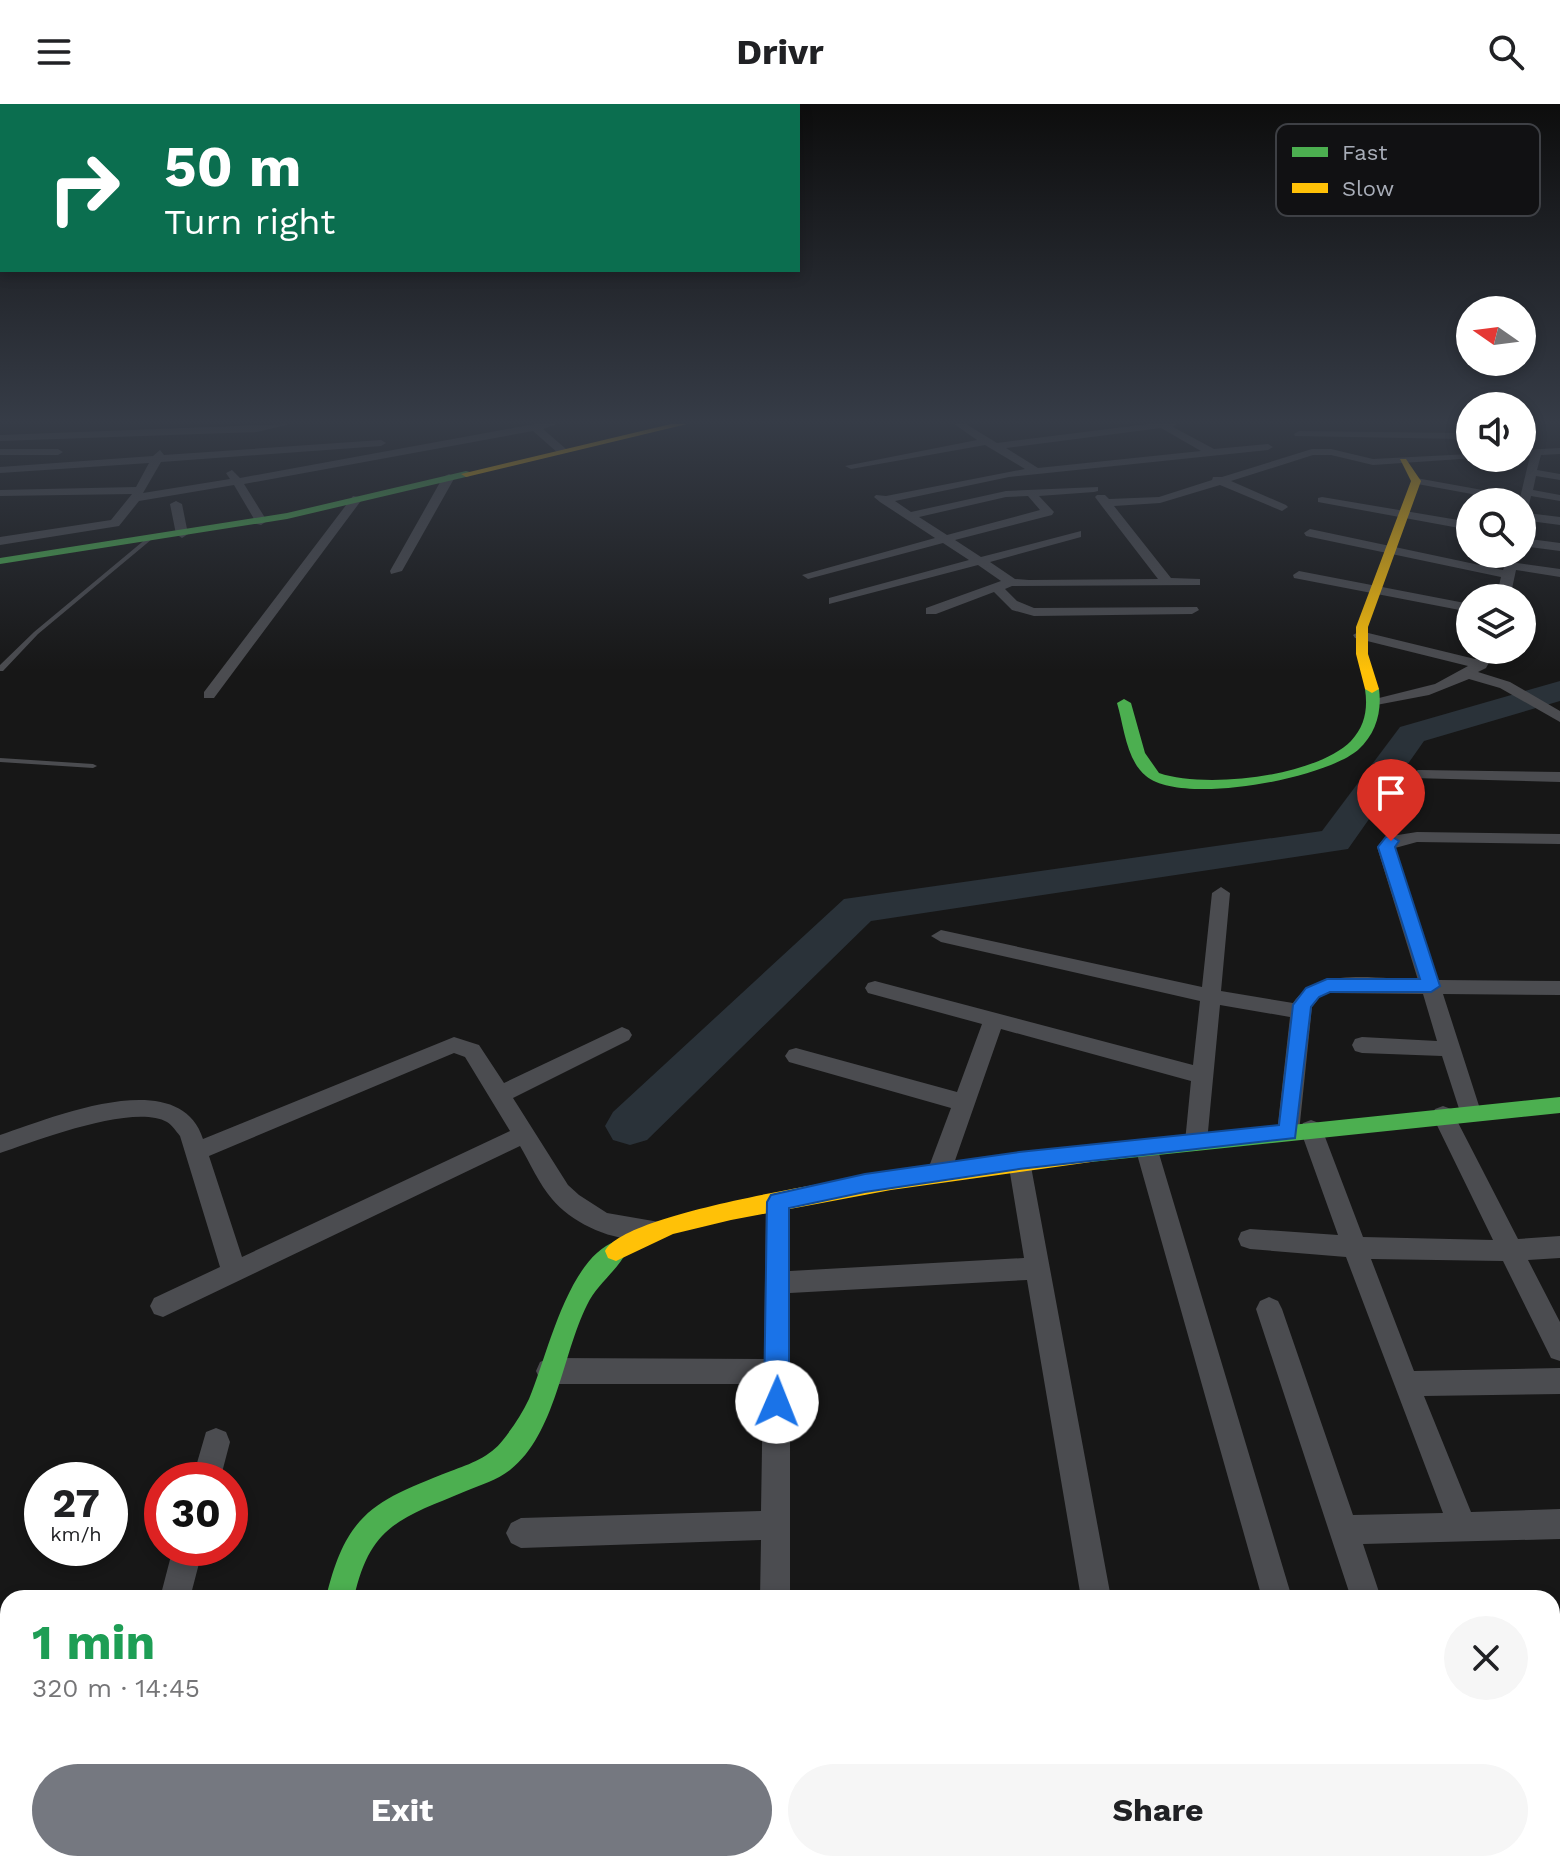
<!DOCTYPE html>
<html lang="en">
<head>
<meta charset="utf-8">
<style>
  :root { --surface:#fff; --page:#f6f6f6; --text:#202124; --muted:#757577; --accent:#757880 }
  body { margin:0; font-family:"Work Sans",sans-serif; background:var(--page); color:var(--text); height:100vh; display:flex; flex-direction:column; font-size:30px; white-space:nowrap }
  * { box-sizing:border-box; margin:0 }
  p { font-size:26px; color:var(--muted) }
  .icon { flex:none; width:44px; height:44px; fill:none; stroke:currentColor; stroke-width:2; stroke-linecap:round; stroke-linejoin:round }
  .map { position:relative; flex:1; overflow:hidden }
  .drawer { position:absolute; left:0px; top:1486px; width:1560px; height:282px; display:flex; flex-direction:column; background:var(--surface); border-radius:24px 24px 0 0; box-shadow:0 4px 12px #0003 }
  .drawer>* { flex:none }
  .guide { position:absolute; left:0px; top:0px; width:800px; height:168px; box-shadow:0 4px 12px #0003; background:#0b6e4f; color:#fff; overflow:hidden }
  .needle { width:52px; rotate:284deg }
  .controls { position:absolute; left:1456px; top:192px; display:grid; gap:16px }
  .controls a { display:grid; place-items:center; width:80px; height:80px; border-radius:50%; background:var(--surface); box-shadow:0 4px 12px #0003; font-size:40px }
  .speed { position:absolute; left:24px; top:1358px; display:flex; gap:16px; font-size:40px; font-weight:700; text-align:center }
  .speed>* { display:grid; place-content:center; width:104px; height:104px; border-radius:50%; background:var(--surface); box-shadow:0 4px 12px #0003; line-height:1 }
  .speed small { font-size:20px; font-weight:400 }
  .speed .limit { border:12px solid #d22; background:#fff; color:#111 }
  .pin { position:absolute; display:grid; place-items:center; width:68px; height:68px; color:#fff; margin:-82px -34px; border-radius:50% 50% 50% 0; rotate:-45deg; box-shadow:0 0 8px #0007 }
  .pin .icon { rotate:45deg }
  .me { position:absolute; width:88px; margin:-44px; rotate:1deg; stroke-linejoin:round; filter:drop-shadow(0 0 6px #0008) }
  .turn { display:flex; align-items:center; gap:28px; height:168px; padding:0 32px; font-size:36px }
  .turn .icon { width:104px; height:104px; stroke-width:2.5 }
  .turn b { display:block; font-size:56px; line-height:68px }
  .round { display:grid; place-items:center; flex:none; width:84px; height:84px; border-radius:42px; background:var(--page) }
  .head { display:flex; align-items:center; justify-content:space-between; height:136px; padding:0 32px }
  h1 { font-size:48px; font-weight:700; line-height:60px; color:#1e9e55 }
  .action { display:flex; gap:16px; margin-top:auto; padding:16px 32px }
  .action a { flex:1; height:92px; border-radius:48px; background:var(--accent); color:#fff; font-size:32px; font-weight:700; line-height:92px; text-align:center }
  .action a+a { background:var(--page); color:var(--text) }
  header { display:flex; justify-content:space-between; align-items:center; height:104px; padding:0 32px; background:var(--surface); font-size:36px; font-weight:700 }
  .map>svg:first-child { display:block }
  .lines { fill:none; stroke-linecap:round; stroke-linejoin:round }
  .river { fill:#2a3239; fill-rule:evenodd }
  .lane { fill:#4b4c50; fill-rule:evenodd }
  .street { fill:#4b4c50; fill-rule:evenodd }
  .fast { fill:#4caf50; fill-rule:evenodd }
  .slow { fill:#ffc107; fill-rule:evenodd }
  .route { fill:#1a73e8; stroke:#114b97; stroke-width:2 }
  .key { fill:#111113; stroke:#3e4045; stroke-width:2 }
  .key-label { font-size:22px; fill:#a8adb8 }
</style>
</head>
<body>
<header><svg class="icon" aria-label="menu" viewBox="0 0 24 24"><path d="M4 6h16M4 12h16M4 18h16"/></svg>Drivr<svg class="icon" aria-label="search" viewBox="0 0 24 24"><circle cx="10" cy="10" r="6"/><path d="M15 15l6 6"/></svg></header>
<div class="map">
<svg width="1560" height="1767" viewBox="0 0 1560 1767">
  <rect width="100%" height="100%" fill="#171717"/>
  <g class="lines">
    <path class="river" d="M1560 577V597L1424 637 1348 745 871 817 647 1036 630 1041 613 1036 605 1022 613 1008 844 795 1322 727 1400 623Z"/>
    <path class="lane" d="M147 434 152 435 38 530 3 567H0V561L34 528Z
      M0 654 93 660 97 662 93 664 0 658Z"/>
    <path class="street" d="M290 320 257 328 0 337V331Z
      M535 320H557L543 325 566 345V349H558L533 327 244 380 267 417 261 421 257 420 234 381 139 397 119 422 0 441V433L111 416 132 390 0 392V386L136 383 149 359 0 369V363L153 352 160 346 164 351 381 336 386 339 381 342 161 358 143 389 230 375 226 369 232 366 240 374Z
      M954 320H966L997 339 1148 320H1177L1173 323 1214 345 1268 340 1273 343 1268 346 1009 373 895 397 911 408 1006 387 1098 383V387L1094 388 1039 392 1054 408 1052 411 955 436 981 453 1081 427V433L990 458 1015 475 1029 476 1158 475 1101 401 1095 393 1097 391H1105L1109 395 1159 393 1212 376 1213 373H1222L1312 345H1331L1373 355 1470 350V354H1475L1373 361 1331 351H1313L1231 377 1286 401 1288 403 1282 407 1220 381 1160 399 1114 402 1171 474 1200 475V481L1012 482 1005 485 1017 497 1034 504 1197 503 1199 506 1192 510 1034 512 1012 506 994 488 936 510H926V504L1001 477 978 461 829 500V494L969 456 943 439 808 475 802 471 935 434 880 398 874 393 876 391 886 392 1025 365 985 341 851 365 845 362 977 336ZM1161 324 1201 347 1038 364 1006 344ZM1028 392 1040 406 947 431 919 413 1006 393Z
      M1299 327 1464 329 1469 332 1464 335 1295 332 1294 330Z
      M1560 344V350L1541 351 1537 366 1560 370V376L1536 372 1533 386 1560 391V397L1531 392 1527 409 1560 413V421L1522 416V398H1519L1530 352H1522V346Z
      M0 345H58L63 348 58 351H0Z
      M449 370 455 373 402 467 391 470 390 467 443 373Z
      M1416 374 1488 387 1494 390 1488 393 1412 379V375Z
      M353 392 363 394 214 594H204V588Z
      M1322 393 1470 418V426L1318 398V394Z
      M176 397 182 400 188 430 182 434 176 430 170 400Z
      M1310 425 1503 466 1507 456 1511 455 1517 459 1560 465V473L1516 466 1510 494H1496L1501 473 1306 432 1304 429Z
      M1522 434 1560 439V447L1522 442Z
      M1299 467 1470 500V508L1294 474 1293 471Z
      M1360 527 1475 555 1482 546H1496L1486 564 1478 568 1510 578 1560 607V618L1500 584 1469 575 1429 591 1371 602V596L1435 580 1468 562 1355 534 1353 531Z
      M1418 666 1560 668V678L1412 674 1410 671Z
      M1417 728 1560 730V740L1417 738 1395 744 1438 876 1560 877V891L1443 890 1481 1008 1478 1014 1470 1017 1462 1014 1442 952 1362 949 1355 947 1352 941 1355 935 1362 933 1437 937 1423 890 1329 889 1320 893 1312 903 1299 1028 1296 1034 1288 1037 1280 1034 1277 1028 1290 913 1220 901 1207 1038 1204 1044 1196 1047 1188 1044 1185 1038 1191 977 1001 925 951 1068 947 1075 939 1078 931 1075 927 1068 951 1004 789 958 785 952 789 946 796 944 957 988 982 920 868 889 865 884 868 879 875 877 1193 961 1200 897 941 838 931 832 941 826 1202 883 1212 789 1221 783 1230 789 1221 887 1293 899C1318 862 1378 875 1418 876L1377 743 1385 733Z
      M622 923 629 926 632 931 629 936 513 994 568 1081 579 1091 607 1109 659 1118 662 1125 659 1132C625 1144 574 1122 552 1095 539 1080 530 1059 520 1042L163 1213 154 1210 150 1202 154 1194 220 1163 180 1032C176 1027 172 1021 167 1018 133 999 36 1037 0 1049V1031C50 1015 179 959 203 1035L454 933 479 941 504 979ZM454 949 465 953 510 1027 242 1153 209 1052Z
      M1443 1002 1451 1005 1518 1135 1560 1132V1154L1528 1156 1560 1218V1257L1551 1254 1503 1157 1371 1155 1414 1267 1560 1264V1290L1424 1292 1471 1408 1560 1405V1435L1363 1440 1381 1494H1351L1256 1205 1260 1197 1269 1193 1278 1197 1282 1205 1353 1411 1443 1409 1346 1153 1250 1145 1241 1142 1238 1135 1241 1128 1250 1125 1338 1131 1300 1025 1303 1019 1311 1016 1319 1019 1322 1025 1363 1133 1493 1136 1432 1011 1435 1005Z
      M1146 1034 1154 1037 1157 1043 1292 1494H1262L1135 1043 1138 1037Z
      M1019 1048 1027 1050 1030 1057 1111 1494H1081L1027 1176 790 1189V1494H760L761 1436 521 1444 511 1439 506 1429 511 1419 521 1414 761 1407 763 1280H549L540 1276 536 1267 540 1258 549 1254 764 1255 766 1098 770 1091 778 1088 786 1091 790 1098V1167L1024 1154 1008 1057 1011 1050Z
      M216 1324 226 1328 230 1338 220 1376H192L206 1328Z
      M173 1444H203L190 1494H160Z
      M87 1760H123L121 1767H85Z
      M259 1760H295L293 1767H257Z
      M749 1760H785V1767H749Z
      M1124 1760H1160L1161 1767H1125Z
      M1336 1760H1372L1374 1767H1338Z
      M1440 1760H1476L1478 1767H1442Z"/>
    <path class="fast" d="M466 367 470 368V372L287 415 0 460V454L287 409Z
      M1372 581 1379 585C1382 608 1376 630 1358 646 1324 675 1182 702 1146 672 1126 656 1124 622 1117 599L1124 595 1131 599 1145 649 1159 669C1205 685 1315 673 1351 637 1365 622 1368 605 1365 585Z
      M1560 993V1009L1091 1058 1084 1056 1081 1050 1084 1044 1091 1042Z
      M616 1137 624 1140 627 1147C618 1166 597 1180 587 1201 562 1251 556 1330 510 1366 497 1376 481 1381 466 1387 402 1414 370 1420 354 1494H326C346 1409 374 1397 451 1367 470 1360 490 1353 503 1336 513 1323 522 1310 529 1295 548 1251 567 1155 616 1137Z"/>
    <path class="slow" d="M671 320H687L466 373 461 370Z
      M1400 355H1406L1421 377 1368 523V550L1379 585 1372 589 1365 585 1356 550V523L1411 377Z
      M1091 1042 1098 1044 1101 1050 1098 1056 1091 1058 891 1086 731 1116 673 1130 616 1157 608 1154 605 1147C630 1095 1021 1050 1091 1042Z"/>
  </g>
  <linearGradient id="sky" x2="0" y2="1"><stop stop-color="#0d0d0d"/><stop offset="0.56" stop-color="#363c47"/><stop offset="1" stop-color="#363c47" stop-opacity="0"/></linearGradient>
  <rect width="1560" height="567" fill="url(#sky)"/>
  <path class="route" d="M1391 732 1399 737 1395 743 1440 882 1431 888H1330L1319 893 1311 903 1295 1034 1019 1065 865 1088 789 1104V1298L785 1307 777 1310 768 1307 764 1298 767 1098 771 1091 865 1070 1019 1048 1279 1021 1293 901 1306 884 1327 875H1420L1378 743 1386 733Z"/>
  <rect x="1276" y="20" width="264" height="92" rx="12" class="key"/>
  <rect x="1292" y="43" width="36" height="10" fill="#4caf50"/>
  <rect x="1292" y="79" width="36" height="10" fill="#ffc107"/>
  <g class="key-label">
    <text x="1342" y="56">Fast</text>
    <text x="1342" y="92">Slow</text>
  </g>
</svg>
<div class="controls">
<a><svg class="needle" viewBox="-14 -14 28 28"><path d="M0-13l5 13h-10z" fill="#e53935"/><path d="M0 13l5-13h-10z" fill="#757577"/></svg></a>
<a><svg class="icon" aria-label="sound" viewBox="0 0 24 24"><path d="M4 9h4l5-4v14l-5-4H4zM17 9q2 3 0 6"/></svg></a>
<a><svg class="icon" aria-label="search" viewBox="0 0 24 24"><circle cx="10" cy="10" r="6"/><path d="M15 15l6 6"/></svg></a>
<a><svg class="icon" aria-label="layers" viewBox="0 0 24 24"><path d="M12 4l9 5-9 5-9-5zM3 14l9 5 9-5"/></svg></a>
</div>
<div class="speed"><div>27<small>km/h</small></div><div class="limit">30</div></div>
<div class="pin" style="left:1391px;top:737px;background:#d93025"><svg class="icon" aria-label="arrive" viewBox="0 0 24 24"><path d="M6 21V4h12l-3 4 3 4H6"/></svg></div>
<svg class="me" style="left:777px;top:1298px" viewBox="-20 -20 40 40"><circle r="19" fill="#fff"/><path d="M0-13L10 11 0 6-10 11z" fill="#1a73e8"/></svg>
<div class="guide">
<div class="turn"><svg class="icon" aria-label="right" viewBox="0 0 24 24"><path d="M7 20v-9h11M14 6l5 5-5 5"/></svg><div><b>50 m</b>Turn right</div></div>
</div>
<section class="drawer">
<div class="head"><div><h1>1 min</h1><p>320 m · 14:45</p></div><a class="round"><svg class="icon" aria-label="close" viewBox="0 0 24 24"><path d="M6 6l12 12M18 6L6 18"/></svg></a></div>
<div class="action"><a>Exit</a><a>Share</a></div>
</section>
</div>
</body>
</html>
